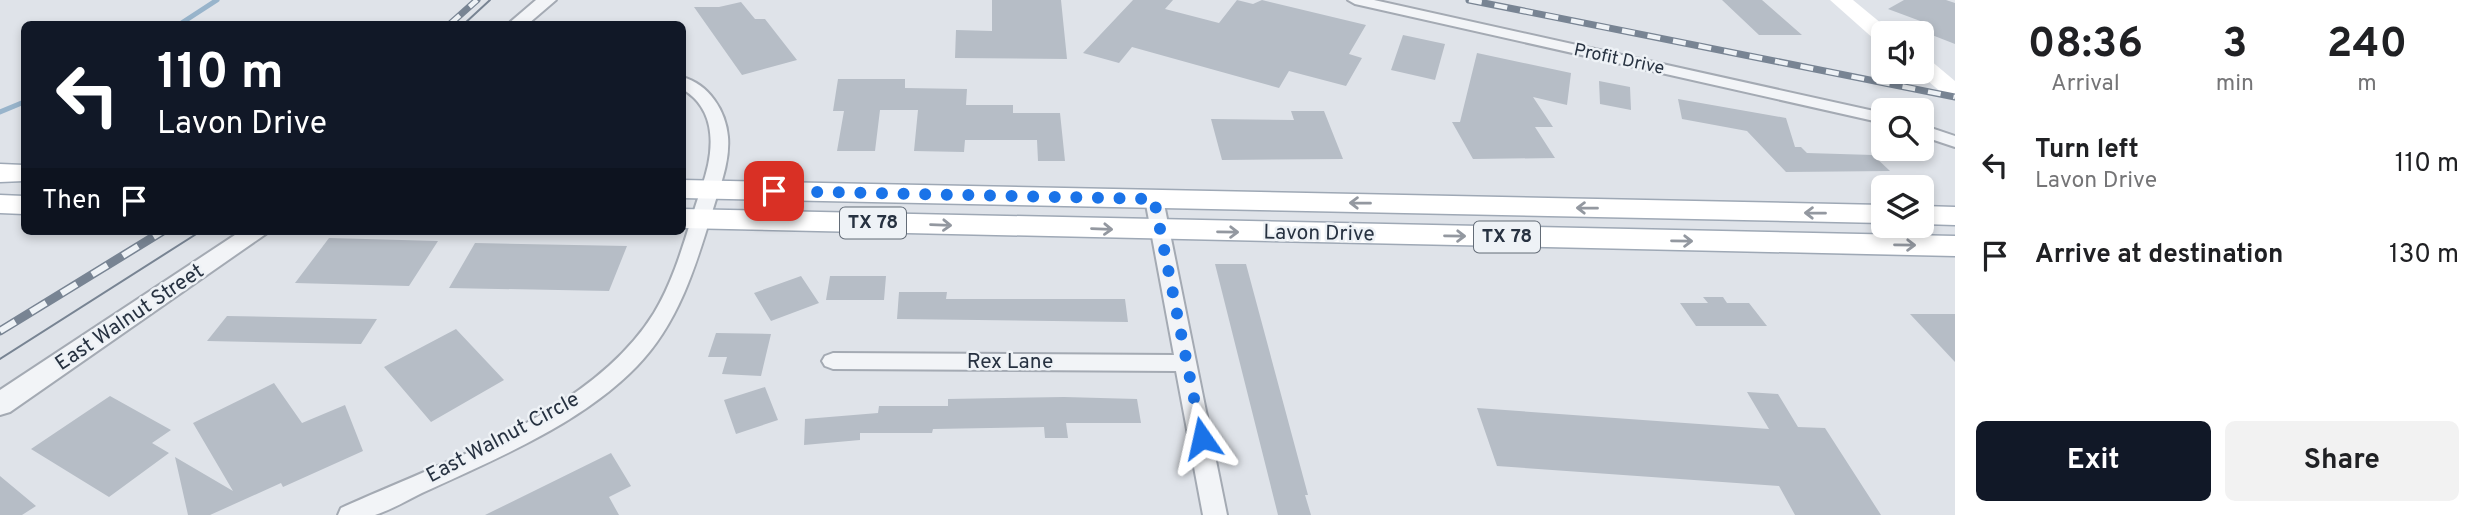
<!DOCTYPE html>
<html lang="en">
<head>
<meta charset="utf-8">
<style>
  :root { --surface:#fff; --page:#f2f2f2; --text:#202124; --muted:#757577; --accent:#111827 }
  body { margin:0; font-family:Overpass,sans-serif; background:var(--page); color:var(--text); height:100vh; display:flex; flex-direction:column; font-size:26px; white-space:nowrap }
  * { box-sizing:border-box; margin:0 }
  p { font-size:23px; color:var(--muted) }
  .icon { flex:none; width:38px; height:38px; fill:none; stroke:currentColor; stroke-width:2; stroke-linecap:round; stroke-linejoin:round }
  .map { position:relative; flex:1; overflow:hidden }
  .side { display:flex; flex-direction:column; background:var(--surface); width:525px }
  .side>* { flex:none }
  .top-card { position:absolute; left:21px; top:21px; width:665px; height:214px; border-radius:10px; box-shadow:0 4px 10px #0003; background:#111827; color:#fff; overflow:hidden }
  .fabs { position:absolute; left:1871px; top:21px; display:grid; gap:14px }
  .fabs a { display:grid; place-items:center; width:63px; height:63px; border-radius:10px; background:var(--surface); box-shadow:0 4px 10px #0003; font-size:35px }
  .pin { position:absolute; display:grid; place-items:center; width:60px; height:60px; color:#fff; margin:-30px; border-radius:14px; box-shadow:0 4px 10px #0006 }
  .me { position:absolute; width:77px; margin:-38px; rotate:349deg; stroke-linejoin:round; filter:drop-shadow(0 0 5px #0008) }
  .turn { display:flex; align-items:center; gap:24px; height:147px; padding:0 21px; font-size:32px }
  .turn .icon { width:91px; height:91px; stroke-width:2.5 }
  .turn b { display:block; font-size:49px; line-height:60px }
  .then { display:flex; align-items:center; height:66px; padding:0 21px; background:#0003; gap:14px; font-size:26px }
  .eta { display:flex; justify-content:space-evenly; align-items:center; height:119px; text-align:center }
  .eta b { font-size:42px; font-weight:700; line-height:49px }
  .cta { display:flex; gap:14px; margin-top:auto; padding:14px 21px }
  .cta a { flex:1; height:80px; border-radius:10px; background:var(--accent); color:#fff; font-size:28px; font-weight:700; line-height:80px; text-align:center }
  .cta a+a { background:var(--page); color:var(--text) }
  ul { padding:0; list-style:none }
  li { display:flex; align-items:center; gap:21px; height:91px; padding:0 21px }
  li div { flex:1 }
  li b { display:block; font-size:26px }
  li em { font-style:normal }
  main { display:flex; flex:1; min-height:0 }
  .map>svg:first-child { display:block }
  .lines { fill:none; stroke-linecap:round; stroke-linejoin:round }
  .stream { stroke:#98b4cb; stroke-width:5 }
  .building { fill:#b6bdc6 }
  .minor-casing { stroke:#a4aab3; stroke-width:4 }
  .tertiary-casing { stroke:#a4aab3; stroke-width:4 }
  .primary-casing { stroke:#9ea8b5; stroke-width:3 }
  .minor { fill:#f2f4f7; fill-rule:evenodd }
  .tertiary { fill:#f2f4f7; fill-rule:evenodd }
  .secondary { fill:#fff; fill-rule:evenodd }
  .primary { fill:#fff; fill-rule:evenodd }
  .tram { stroke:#788493; stroke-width:2 }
  .rail-far1-casing { stroke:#788493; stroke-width:7 }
  .rail-casing { stroke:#788493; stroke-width:9 }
  .rail-far1 { stroke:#eef2f6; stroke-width:4.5; stroke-dasharray:13; stroke-linecap:butt }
  .rail { stroke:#eef2f6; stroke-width:6; stroke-dasharray:18; stroke-linecap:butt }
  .oneway { stroke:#9398a0 }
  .route { stroke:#1a73e8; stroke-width:12; stroke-dasharray:0 21.6 }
  .labels { text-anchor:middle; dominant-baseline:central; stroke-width:5; stroke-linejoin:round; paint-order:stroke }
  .far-street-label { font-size:18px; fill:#273241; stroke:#eef2f6 }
  .shield { fill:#eef2f6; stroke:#636c77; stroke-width:2 }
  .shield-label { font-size:19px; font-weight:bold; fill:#273241 }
  .street-label { font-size:21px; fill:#273241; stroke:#eef2f6 }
</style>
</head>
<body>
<main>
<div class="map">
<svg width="1955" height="515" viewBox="0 0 1955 515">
  <rect width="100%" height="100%" fill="#dfe3e9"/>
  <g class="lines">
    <path class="stream" d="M180 24 217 0
      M0 112 24 102"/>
  </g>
  <path class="building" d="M992 0H1061L1067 59 955 58 956 30 992 31Z
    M1133 0H1173L1165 9 1219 23 1237 0 1253 4 1262 0 1366 25 1349 54 1362 58 1346 86 1289 71 1279 88 1132 47 1119 63 1083 53Z
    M1722 0H1762L1802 35H1759Z
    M1904 0H1946L1955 3V44L1914 28 1923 22 1888 9Z
    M741 2 755 19H765L797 60 742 75 694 7H719Z
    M1403 35 1445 44 1435 80 1391 70Z
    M1477 53 1571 73 1567 105 1533 97 1553 127H1535L1555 158 1473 159 1452 122H1460Z
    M838 79H905V88L967 89 966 105H1013V113H1060L1065 161H1038L1037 140H965L964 152 914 151 918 110H880L875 151H837L844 111H833Z
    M1599 81 1630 87 1631 110 1600 104Z
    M1678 99 1786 118 1795 147H1801L1807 153 1873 155 1890 171 1786 172 1747 131 1682 119Z
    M1291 111H1324L1343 159 1222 160 1211 119 1294 120Z
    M329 238 438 241 409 286 295 283Z
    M475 243 627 246 609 291 449 288Z
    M1215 264H1246L1308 495H1305L1311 515H1278Z
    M801 276 819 303 771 321 754 293Z
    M830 276H886L884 300H826Z
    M899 292H947L946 299H1125L1128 322 897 319Z
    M1703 297H1723L1727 303H1749L1767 326H1696L1680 303H1708Z
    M1910 314H1955V362Z
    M227 316 377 319 361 344 207 341Z
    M456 329 504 380 431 422 384 367Z
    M716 333 771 334 761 376 722 374 727 357H708Z
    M274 383 302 423 345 405 363 451 283 487 281 483 210 515H188L175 457 233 491 193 423Z
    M765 387 778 420 736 434 724 400Z
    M1747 392 1778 394 1798 427 1825 428 1881 515H1795L1779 486 1497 466 1477 408 1769 429Z
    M110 396 171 430 152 443 169 453 109 497 31 449Z
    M1064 397 1137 399 1141 423H1066L1068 438H1045L1044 427 933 429 932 433H860V440L804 445 805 419 878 413 879 406H948V399Z
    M611 453 631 486 609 497 619 515H485Z
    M0 476 36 506 22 515H0Z"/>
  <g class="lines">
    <defs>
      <path id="minor" d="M1348 0H1374L1883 113V123L1355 4Z
        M682 77C709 84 726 111 728 137 730 162 720 186 713 209 696 265 679 323 637 366 583 422 502 456 433 488 414 496 394 509 375 515 364 515 349 515 338 515L341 508C444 461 592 413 654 313 677 275 687 230 701 189 714 154 719 110 682 89Z
        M1922 125 1955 136V147L1922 136Z
        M1154 193 1163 199 1227 515H1203L1176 371 833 369 825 366 822 361 825 356 833 353 1174 355 1145 199Z"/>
      <path id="tertiary" d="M536 0H556L528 24H508Z
        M241 231H270L10 412 0 415V390Z"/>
      <path id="primary" d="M0 164 24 165V181L0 182Z
        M682 180 1883 205V223L682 198Z
        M0 195 24 196V214L0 213Z
        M1922 206 1955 207V225L1922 224Z
        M682 209 1955 236V256L682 228Z"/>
    </defs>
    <use href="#minor" class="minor-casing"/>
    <use href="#tertiary" class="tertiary-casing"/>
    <use href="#primary" class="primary-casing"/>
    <use href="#minor" class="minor"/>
    <use href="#tertiary" class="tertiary"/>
    <path class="secondary" d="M1830 0H1853L1893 33H1883V41L1875 40Z
      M1922 58 1930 60 1955 81V99L1947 97 1917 72H1922Z"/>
    <use href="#primary" class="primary"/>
    <path class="tram" d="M464 24 490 0
      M0 359 201 231"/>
    <defs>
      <path id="rail-far1" d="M1469 0 1955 97
        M450 24 477 0"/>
      <path id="rail" d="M0 331 163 231"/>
    </defs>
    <use href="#rail-far1" class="rail-far1-casing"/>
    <use href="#rail" class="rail-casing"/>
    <use href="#rail-far1" class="rail-far1"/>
    <use href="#rail" class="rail"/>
  </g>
  <defs><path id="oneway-shaft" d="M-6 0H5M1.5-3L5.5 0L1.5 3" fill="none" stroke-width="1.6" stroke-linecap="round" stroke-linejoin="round" transform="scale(1.75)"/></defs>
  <g class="oneway">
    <use href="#oneway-shaft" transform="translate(1360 203) rotate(-179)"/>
    <use href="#oneway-shaft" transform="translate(1587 208) rotate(-179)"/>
    <use href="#oneway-shaft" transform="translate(1815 213) rotate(-179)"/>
    <use href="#oneway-shaft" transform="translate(941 225) rotate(2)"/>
    <use href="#oneway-shaft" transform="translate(1102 229) rotate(2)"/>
    <use href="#oneway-shaft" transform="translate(1228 232) rotate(1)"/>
    <use href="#oneway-shaft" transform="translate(1455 236) rotate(1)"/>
    <use href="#oneway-shaft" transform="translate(1682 241) rotate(1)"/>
    <use href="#oneway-shaft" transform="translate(1905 245) rotate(1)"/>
  </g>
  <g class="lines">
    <path class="route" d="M774 191 1154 199 1202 438"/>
  </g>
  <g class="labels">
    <g class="far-street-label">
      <text transform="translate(1619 60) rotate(12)">Profit Drive</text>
    </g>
    <g class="shield">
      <rect x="840" y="207.5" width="66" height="31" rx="5"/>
      <rect x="1474" y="221.5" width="66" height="31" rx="5"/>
    </g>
    <g class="shield-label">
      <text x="873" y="223">TX 78</text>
      <text x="1507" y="237">TX 78</text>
    </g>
    <g class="street-label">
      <text transform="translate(1319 234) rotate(1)">Lavon Drive</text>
      <text transform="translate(130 318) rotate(-34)">East Walnut Street</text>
      <text x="1010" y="362">Rex Lane</text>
      <text transform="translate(503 438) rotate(-28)">East Walnut Circle</text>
    </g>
  </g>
</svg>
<div class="fabs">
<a><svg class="icon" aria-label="sound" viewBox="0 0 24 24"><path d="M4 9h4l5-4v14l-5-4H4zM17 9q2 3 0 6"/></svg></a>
<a><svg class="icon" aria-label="search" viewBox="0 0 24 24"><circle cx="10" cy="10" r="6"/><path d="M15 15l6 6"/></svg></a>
<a><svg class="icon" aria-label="layers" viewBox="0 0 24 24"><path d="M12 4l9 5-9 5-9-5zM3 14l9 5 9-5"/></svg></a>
</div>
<div class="pin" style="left:774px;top:191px;background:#d93025"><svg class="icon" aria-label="arrive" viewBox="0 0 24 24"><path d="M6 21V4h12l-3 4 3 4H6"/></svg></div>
<svg class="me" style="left:1202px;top:438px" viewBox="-20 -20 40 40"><path d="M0-17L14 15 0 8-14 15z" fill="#1a73e8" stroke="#fff" stroke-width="4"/></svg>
<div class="top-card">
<div class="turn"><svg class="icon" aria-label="left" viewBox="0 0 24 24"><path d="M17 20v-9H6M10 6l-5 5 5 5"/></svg><div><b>110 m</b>Lavon Drive</div></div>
<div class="then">Then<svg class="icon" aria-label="arrive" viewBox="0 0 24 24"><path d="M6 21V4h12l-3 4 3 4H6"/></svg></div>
</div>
</div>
<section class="side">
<div class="eta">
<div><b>08:36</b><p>Arrival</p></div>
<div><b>3</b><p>min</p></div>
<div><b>240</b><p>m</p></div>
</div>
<ul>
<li><svg class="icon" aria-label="left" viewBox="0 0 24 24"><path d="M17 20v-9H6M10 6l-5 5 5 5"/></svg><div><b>Turn left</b><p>Lavon Drive</p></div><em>110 m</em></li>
<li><svg class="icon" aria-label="arrive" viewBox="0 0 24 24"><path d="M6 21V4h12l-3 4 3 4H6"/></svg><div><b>Arrive at destination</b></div><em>130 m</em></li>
</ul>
<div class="cta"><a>Exit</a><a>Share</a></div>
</section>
</main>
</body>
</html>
